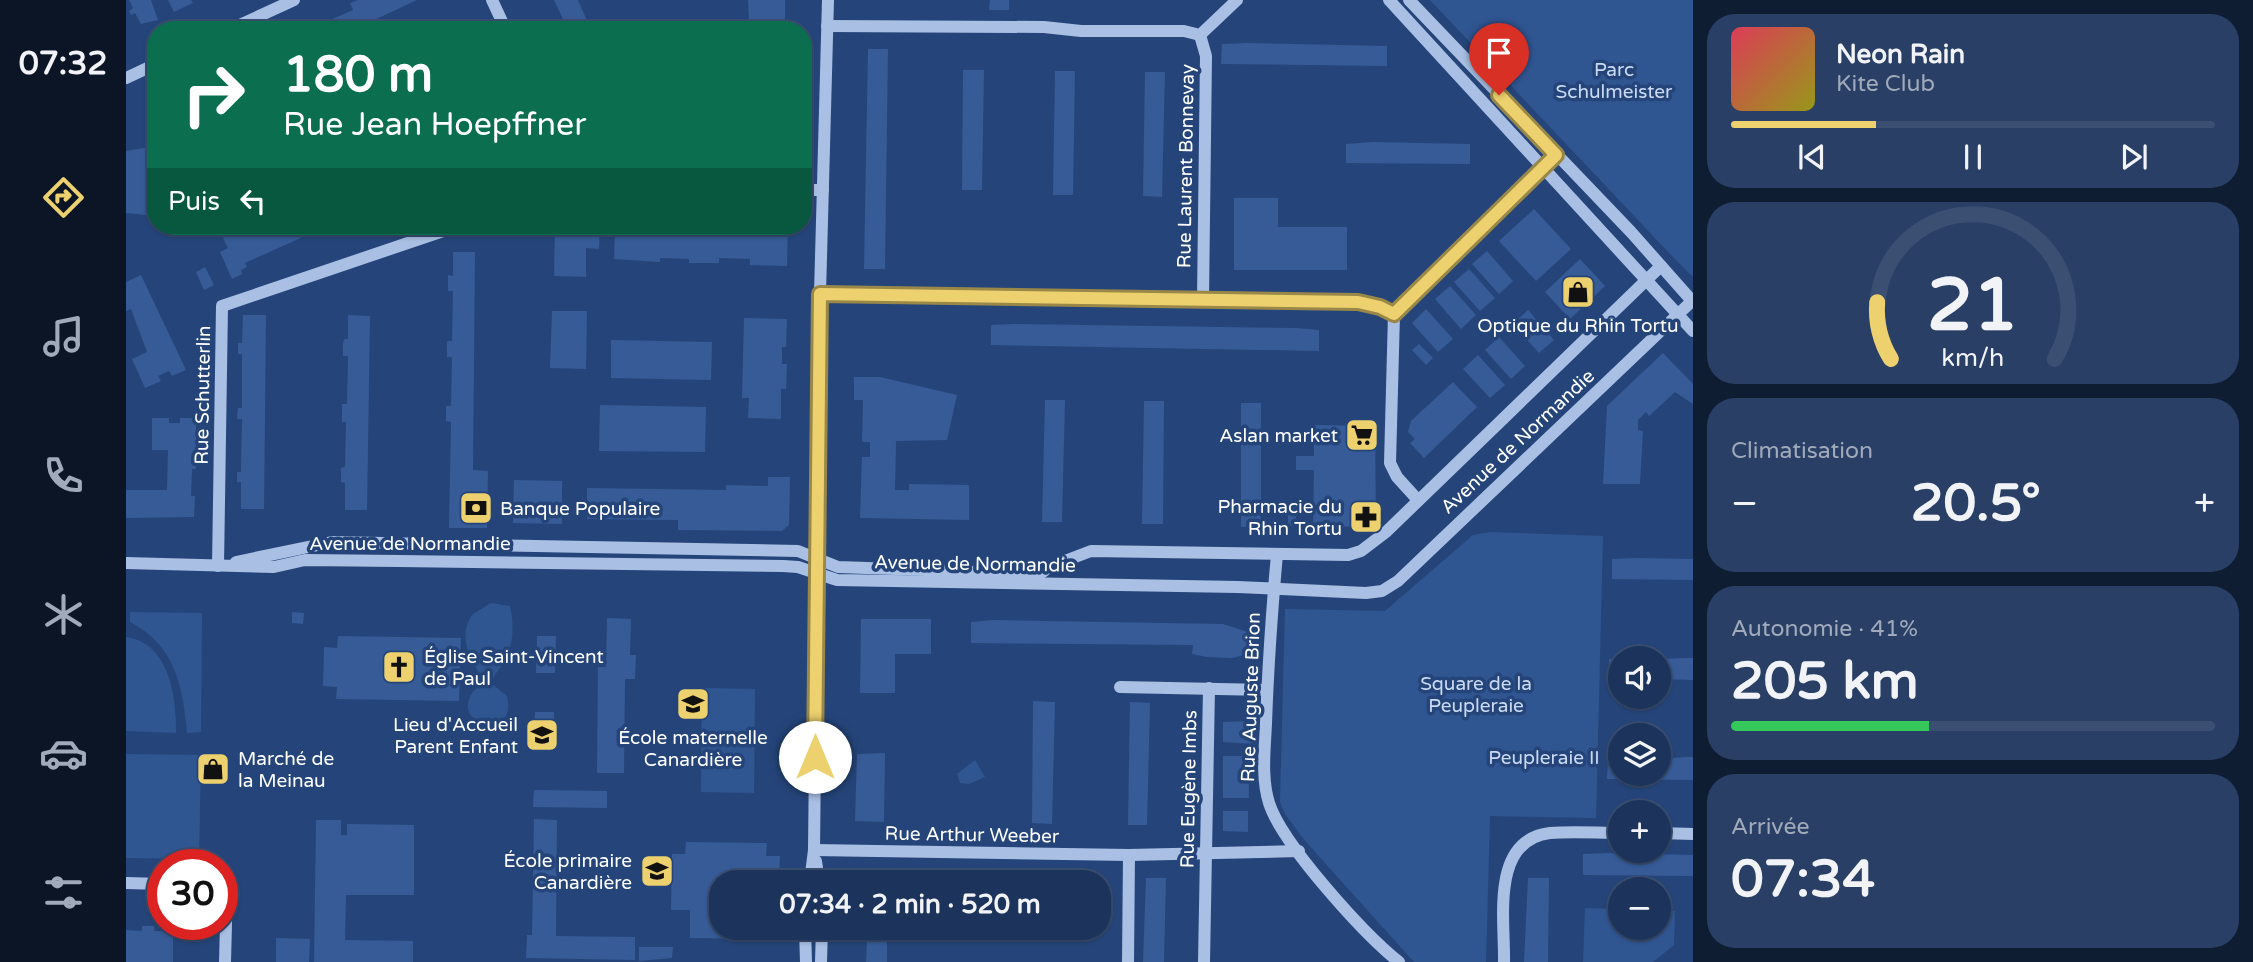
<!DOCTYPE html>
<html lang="fr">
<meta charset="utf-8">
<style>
body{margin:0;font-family:"Varela Round",sans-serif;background:#293f65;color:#f1f3f6;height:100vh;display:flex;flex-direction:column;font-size:26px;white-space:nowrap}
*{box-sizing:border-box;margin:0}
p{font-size:23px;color:#a0aabb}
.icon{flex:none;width:38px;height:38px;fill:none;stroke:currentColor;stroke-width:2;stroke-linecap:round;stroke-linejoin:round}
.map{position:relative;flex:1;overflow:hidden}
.panel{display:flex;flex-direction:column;gap:14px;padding:14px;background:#0f1d33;width:560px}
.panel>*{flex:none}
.hud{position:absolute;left:21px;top:21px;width:665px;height:214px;border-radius:28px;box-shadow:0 2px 5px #0004,0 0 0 2px #3a4f72;background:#0b6e4f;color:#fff;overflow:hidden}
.controls{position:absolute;left:1482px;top:646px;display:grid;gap:14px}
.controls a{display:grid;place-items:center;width:63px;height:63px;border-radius:50%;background:#1c345c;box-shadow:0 2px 5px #0004,0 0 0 2px #3a4f72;font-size:35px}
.speed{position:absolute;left:21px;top:849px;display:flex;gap:14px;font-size:35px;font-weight:700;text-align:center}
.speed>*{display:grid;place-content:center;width:91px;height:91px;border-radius:50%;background:#1c345c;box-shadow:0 2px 5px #0004,0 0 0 2px #3a4f72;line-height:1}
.speed .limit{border:10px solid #d22;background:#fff;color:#111}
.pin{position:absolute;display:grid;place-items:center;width:60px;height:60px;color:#fff;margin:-72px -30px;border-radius:50% 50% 50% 0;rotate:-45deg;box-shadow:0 0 7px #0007}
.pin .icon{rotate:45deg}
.me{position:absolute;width:77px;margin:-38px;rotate:0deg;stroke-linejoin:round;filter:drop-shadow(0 0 5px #0008)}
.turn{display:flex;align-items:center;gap:24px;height:147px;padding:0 21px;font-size:32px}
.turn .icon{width:91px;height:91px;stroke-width:2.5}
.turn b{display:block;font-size:49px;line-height:60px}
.then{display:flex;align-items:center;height:66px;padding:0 21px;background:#0003;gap:14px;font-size:26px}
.big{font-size:52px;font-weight:700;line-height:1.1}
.panel .card{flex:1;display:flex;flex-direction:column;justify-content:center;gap:10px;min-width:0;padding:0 24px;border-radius:28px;background:#293f65}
.panel .dial{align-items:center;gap:0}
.dial svg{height:182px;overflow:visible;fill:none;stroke:#3a4f72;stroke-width:7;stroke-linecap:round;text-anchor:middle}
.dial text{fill:#f1f3f6;stroke:none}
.song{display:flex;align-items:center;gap:21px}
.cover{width:84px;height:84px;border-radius:10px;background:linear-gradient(135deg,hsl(350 70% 55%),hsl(60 70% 35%))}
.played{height:7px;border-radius:4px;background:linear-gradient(90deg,#edd16e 30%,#3a4f72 30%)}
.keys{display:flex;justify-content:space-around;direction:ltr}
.heat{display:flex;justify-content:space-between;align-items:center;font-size:38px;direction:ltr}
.charge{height:10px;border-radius:5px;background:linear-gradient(90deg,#34c759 41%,#3a4f72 0)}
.trip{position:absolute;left:583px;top:870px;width:402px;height:70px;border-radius:28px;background:#1c345c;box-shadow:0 2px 5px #0004,0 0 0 2px #3a4f72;font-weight:700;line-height:70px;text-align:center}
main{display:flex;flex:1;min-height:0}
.tabs{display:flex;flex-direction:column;width:126px;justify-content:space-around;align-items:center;background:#0b1525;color:#a0aabb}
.tabs .icon{width:49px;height:49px}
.tabs .current{color:#edd16e}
.tabs b{font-size:32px;color:#f1f3f6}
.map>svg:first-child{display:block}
.green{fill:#305692}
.building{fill:#365b97}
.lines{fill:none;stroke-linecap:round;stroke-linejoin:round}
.minor{stroke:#a9c0e4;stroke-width:12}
.route-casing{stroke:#9a8848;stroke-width:18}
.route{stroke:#edd16e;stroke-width:12}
.labels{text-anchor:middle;stroke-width:7;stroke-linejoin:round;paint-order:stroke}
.park-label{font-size:19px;fill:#cbdbf3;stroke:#25457a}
.street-label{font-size:19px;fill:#fff;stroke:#25457a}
.poi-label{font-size:19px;fill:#fff;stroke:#25457a;text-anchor:end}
</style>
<main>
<nav class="tabs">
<b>07:32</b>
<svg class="icon current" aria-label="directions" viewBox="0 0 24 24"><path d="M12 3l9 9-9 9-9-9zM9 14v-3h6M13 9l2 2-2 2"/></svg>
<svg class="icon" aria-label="music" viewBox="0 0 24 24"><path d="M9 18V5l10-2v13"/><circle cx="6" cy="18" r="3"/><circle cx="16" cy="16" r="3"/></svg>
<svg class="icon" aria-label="phone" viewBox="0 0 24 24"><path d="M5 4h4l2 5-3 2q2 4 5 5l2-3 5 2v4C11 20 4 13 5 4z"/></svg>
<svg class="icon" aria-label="climate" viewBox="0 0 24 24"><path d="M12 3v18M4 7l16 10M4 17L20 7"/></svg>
<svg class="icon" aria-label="car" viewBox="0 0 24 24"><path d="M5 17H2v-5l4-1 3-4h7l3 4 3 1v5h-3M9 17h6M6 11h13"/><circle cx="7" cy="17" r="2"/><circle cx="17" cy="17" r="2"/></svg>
<svg class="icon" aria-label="filters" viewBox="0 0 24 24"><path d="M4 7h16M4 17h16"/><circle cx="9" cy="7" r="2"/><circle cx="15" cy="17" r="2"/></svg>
</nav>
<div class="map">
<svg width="1567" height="962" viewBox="0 0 1567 962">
<rect width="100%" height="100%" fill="#25457a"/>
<g class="green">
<path d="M1304,0H1567V277L1546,256Z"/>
<path d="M1365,532L1477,536L1470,818L1364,816L1360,962H1288L1180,842L1159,814L1154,802L1159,609L1259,611L1347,535Z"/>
<path d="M365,603L384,606C388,624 388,643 379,660C375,669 366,675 366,684L381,696C392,738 330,729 344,697C347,689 354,687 358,681C345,660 330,637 347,614Z"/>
<path d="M4,612L76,613L75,732L61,733C57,686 49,645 4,622Z"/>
<path d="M0,637C44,643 50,698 50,733L0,731Z"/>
<path d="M576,688L629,689L628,793L575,792Z"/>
<path d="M0,754L75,755L73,859L0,858Z"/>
<path d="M849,760L859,777L843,784L834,783L831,774Z"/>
<path d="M1459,908L1494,909V928H1533V910L1549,911L1548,945L1527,962H1457Z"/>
</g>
<g class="building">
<path d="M3,0H25L32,20L15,24L9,13L5,15L3,11L7,8Z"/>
<path d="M42,0H65L67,3L48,12Z"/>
<path d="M232,0H291L244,22L247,30H189L188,27L227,10L224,3Z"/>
<path d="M428,0H452L465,30H442Z"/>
<path d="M622,0H659V30H627L623,23Z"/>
<path d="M864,0H883V10H863Z"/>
<path d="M1120,43L1261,46V66L1095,64L1096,44Z"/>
<path d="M742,49H762L759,269H738Z"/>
<path d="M837,70H858L856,190H836Z"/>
<path d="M929,71H949L947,195H927Z"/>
<path d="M1019,72H1039L1036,197L1017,196Z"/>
<path d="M1247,142L1344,144V164L1220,163V144Z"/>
<path d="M30,146V216L0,213V151Z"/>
<path d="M1108,198H1152V227H1221V270H1108Z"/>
<path d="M1408,209L1445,249L1410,281L1373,241Z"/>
<path d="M120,226H185L188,232L119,263L121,267L115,270L116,274L106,279L94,252L102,248L97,238Z"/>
<path d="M429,226H474L473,249L460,248V277L428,276Z"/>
<path d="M489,226H662L661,266L624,265V259L593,258V263H563V259L534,258V262L488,259Z"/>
<path d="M1361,251L1387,281L1373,294L1346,264Z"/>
<path d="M327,252H349L347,470L362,471L361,528H323L325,422L320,421V406H325L326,357H321V341H326L327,291H322V275L327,276Z"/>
<path d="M1454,259L1479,286L1444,319L1419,292Z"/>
<path d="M79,267L88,285L78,290L70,272Z"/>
<path d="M1343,269L1369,298L1354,311L1328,282Z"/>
<path d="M15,275L60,370L46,376L43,371L32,376L35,381L19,388L6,359L21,352L5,309L0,311V282Z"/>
<path d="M1324,286L1350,315L1335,329L1309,299Z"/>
<path d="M1300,309L1327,339L1312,352L1286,323Z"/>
<path d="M1402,310L1428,340L1413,353L1387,324Z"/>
<path d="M426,311H461L460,369L424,368Z"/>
<path d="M117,315H140L138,509H115V482H111V472H115L116,419H111L112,408H116V354H112V343H116Z"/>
<path d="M222,315L244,316L241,510H219V483L215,482V468L219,467L220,422H216V404H221L222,356H217V344L218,339H222Z"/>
<path d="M618,318L661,319L660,347H656V364H661L660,389H655V419L622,418L623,398H616Z"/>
<path d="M888,324L1170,328L1193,330V351L865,345V325Z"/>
<path d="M1373,337L1399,366L1385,379L1359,350Z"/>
<path d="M485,340L586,342L585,380L485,378Z"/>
<path d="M1293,344L1307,358L1300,365L1286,350Z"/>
<path d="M1537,353L1567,384V404L1549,392L1523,416L1520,412L1512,420V430L1517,431L1514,484H1477L1481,406Z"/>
<path d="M1352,355L1379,385L1364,398L1337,369Z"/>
<path d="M728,377H754L831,395L821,440L770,441L769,490H783V484L843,485V520L734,518L736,457H744V442H736L737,400H728Z"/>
<path d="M1327,382L1351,407L1298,458L1284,443L1289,439L1282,432L1285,421Z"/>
<path d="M919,400H939L936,522H916Z"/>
<path d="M1018,401H1038L1037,524H1016Z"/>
<rect x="1115" y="403" width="20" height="124"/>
<path d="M474,405L580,407L579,452L473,451Z"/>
<path d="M26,418H43V423H54V418H70V469H66L65,496H69L68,517L0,518V490H41L42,450H26Z"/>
<path d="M1188,425L1249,426L1250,527L1187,526L1188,470H1170V456H1188Z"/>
<path d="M642,477H664L663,525L656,531L552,530V520L461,519V488L600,490V485L642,486Z"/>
<path d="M388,480L436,481V524L387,523Z"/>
<path d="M1162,514H1170V527L1162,526Z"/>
<path d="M1510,558L1567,559V580L1486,579V559Z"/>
<path d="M166,612L178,613L177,624L166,623Z"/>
<path d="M481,618L505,619L504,655H510L509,679H499L498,773H471L472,667H480Z"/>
<path d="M735,619H805V654H769V693H734Z"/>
<path d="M868,620L1097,624L1122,632L1121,654L1107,658L1081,657L1066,654L1067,645L845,643V622Z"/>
<path d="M212,636L335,638L333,701L210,699L211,687L197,686L198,647L211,648Z"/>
<path d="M411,636H430L429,673H410Z"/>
<path d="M1562,658H1567V680L1533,679V659Z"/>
<rect x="1483" y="659" width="11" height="20"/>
<path d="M907,701L929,702L926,824L906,823Z"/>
<path d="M1004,702L1024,703L1021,825H1002Z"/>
<path d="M409,712H428L427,751L408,750Z"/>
<path d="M1127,721L1126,744L1097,742V722Z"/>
<path d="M759,753L758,822L729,821L731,754Z"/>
<path d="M1097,756H1122L1123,798H1097Z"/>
<path d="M1560,757H1567V780L1481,779L1482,758L1494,759V774H1533V759Z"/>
<path d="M408,790L481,791V808L407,807Z"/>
<path d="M1097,811H1122V832L1097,831Z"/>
<path d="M408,819L431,820L430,936L509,937V960L400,958L401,935H406Z"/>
<path d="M190,820H215V835H221V824L288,825V895H220L219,940L287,941V962H188Z"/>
<path d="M560,842L641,843L640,856H654L653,882H595V928H633V939L564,938V910H545L546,854H559Z"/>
<path d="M1483,853L1567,855V876L1457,875V854Z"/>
<path d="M771,873L943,874L967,877V882H747V875Z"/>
<path d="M1020,878H1040L1038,962H1017Z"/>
<path d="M1402,878H1423L1422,962H1398Z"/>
<path d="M16,926H28V931H47V962H0V930L16,931Z"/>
<path d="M150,938L184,939L183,962H150Z"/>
<path d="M741,940H761V962H740Z"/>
<path d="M513,947H547L546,958L513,961Z"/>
</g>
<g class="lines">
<g class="minor">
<path d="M366,0L380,30"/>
<path d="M1263,0L1567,331"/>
<path d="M1283,0L1505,232L1567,302"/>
<path d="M701,26L918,27L955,31H1058L1074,35L1111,0"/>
<path d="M103,30L168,0"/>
<path d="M1074,35L1080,56L1077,299"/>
<path d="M0,78L30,64"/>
<path d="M677,190H697"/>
<path d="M694,294L1232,302L1254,307L1268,314"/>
<path d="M1291,499L1271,477L1264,463L1268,314L1430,155"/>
<path d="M1151,554C1146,610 1142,667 1140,723C1139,749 1135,777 1143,803C1156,844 1238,934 1273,962"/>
<path d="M110,562L206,542L672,551L712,567L914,574L923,567L965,551L1222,555L1235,551L1260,532L1535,266"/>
<path d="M0,563L148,567L179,560L273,561L657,566L672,567L711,580L1112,587L1240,593L1256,591L1272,581L1566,301"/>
<path d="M92,566L96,306L332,226"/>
<path d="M994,687L1141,690"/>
<path d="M1533,833L1567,834"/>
<path d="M688,850L1003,855L1173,851"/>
<path d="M690,861L693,882"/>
<path d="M684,882L688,850L694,294L702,0"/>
<path d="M0,883L37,884"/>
<path d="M96,885H101L99,962"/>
<path d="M679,928L680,962"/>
<path d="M695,962L696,928"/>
<path d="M1002,962L1003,855"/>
<path d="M1078,962L1083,688"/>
<path d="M1378,962C1379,920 1364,840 1424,833C1447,831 1471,833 1494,833"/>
</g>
</g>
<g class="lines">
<defs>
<path id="route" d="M689,757L694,294L1232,302L1254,307L1268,314L1430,155L1373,95"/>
</defs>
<use href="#route" class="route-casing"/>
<use href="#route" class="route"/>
</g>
<defs>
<symbol id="shop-square" viewBox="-11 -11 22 22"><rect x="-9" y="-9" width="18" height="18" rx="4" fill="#edd16e" stroke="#25457a"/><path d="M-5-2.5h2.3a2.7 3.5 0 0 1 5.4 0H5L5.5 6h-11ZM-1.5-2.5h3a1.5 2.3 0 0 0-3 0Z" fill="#111"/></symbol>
<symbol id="supermarket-square" viewBox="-11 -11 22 22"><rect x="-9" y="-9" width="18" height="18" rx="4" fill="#edd16e" stroke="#25457a"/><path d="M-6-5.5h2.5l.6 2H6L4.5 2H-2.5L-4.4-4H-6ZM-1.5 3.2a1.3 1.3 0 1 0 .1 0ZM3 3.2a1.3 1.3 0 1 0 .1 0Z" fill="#111"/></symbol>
<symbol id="bank-square" viewBox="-11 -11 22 22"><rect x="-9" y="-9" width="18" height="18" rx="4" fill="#edd16e" stroke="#25457a"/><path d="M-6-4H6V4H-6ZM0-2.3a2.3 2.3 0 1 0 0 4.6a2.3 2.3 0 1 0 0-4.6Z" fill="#111"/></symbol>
<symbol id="pharmacy-square" viewBox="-11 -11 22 22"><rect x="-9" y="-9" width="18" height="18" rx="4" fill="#edd16e" stroke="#25457a"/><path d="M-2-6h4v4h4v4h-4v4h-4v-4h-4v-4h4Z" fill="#111"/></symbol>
<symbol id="church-square" viewBox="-11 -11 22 22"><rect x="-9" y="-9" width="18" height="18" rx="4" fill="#edd16e" stroke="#25457a"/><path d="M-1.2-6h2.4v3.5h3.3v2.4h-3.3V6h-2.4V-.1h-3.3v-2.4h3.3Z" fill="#111"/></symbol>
<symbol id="school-square" viewBox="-11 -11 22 22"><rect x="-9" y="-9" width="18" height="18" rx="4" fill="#edd16e" stroke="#25457a"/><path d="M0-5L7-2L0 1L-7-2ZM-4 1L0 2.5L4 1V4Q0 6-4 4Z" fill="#111"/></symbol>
</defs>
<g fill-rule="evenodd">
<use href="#shop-square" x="1433" y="273" width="38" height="38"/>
<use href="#supermarket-square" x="1217" y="416" width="38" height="38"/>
<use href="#bank-square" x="331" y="489" width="38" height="38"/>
<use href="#pharmacy-square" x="1221" y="498" width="38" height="38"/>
<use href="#church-square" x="254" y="648" width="38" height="38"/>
<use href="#school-square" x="548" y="685" width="38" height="38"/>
<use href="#school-square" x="397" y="716" width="38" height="38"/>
<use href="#shop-square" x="68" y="750" width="38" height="38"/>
<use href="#school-square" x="512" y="852" width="38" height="38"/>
</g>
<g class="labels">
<g class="park-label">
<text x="1488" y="76">Parc<tspan x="1488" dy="22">Schulmeister</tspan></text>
<text x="1350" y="690">Square de la<tspan x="1350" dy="22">Peupleraie</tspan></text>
<text x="1418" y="764">Peupleraie II</text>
</g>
<g class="street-label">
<text transform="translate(1059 166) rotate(-89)" y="7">Rue Laurent Bonnevay</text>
<text transform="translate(76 395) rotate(-89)" y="7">Rue Schutterlin</text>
<text transform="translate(1391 441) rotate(-43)" y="7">Avenue de Normandie</text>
<text x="284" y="550">Avenue de Normandie</text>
<text transform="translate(849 563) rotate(1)" y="7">Avenue de Normandie</text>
<text transform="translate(1124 697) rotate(-88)" y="7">Rue Auguste Brion</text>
<text transform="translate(1062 789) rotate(-89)" y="7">Rue Eugène Imbs</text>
<text transform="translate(846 834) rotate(1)" y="7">Rue Arthur Weeber</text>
</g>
<g class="poi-label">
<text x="1452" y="332" text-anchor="middle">Optique du Rhin Tortu</text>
<text x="1212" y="442">Aslan market</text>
<text x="1216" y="513">Pharmacie du<tspan x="1216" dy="22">Rhin Tortu</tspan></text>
<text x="374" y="515" text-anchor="start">Banque Populaire</text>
<text x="298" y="663" text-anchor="start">Église Saint-Vincent<tspan x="298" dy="22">de Paul</tspan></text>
<text x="392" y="731">Lieu d'Accueil<tspan x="392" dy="22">Parent Enfant</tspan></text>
<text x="567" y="744" text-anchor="middle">École maternelle<tspan x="567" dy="22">Canardière</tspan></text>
<text x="112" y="765" text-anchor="start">Marché de<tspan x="112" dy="22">la Meinau</tspan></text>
<text x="506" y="867">École primaire<tspan x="506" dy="22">Canardière</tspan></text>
</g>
</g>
</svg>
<div class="controls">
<a><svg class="icon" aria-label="sound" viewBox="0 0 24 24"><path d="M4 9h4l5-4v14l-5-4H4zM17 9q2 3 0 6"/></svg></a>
<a><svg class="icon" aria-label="layers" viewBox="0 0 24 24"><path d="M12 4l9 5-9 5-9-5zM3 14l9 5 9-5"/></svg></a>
<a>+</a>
<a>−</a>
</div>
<div class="speed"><div class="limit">30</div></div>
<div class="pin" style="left:1373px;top:95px;background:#d93025"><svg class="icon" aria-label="arrive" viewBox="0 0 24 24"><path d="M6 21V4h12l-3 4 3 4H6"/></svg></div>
<svg class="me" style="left:689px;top:757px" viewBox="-20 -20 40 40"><circle r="19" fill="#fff"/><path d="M0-13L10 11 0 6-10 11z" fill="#edd16e"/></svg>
<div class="trip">07:34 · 2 min · 520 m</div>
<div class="hud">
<div class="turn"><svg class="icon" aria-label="right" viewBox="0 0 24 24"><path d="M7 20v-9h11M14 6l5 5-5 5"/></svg><div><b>180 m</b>Rue Jean Hoepffner</div></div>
<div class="then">Puis<svg class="icon" aria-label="left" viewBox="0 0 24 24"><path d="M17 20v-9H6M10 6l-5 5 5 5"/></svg></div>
</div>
</div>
<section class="panel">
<div class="card">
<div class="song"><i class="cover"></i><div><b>Neon Rain</b><p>Kite Club</p></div></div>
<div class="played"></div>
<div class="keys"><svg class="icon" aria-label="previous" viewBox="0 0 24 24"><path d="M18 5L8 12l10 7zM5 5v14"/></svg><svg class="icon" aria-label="pause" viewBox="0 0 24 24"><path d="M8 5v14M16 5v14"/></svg><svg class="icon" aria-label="next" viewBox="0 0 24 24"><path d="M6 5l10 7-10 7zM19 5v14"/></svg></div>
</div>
<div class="card dial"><svg viewBox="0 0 100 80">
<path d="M14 69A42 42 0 1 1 86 69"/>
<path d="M14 69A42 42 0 0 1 8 44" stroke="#edd16e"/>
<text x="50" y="56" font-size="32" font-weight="700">21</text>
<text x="50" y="72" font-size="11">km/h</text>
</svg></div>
<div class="card"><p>Climatisation</p>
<div class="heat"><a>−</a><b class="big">20.5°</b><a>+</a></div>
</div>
<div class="card"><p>Autonomie · 41%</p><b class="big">205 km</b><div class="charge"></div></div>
<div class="card"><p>Arrivée</p><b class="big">07:34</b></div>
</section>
</main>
